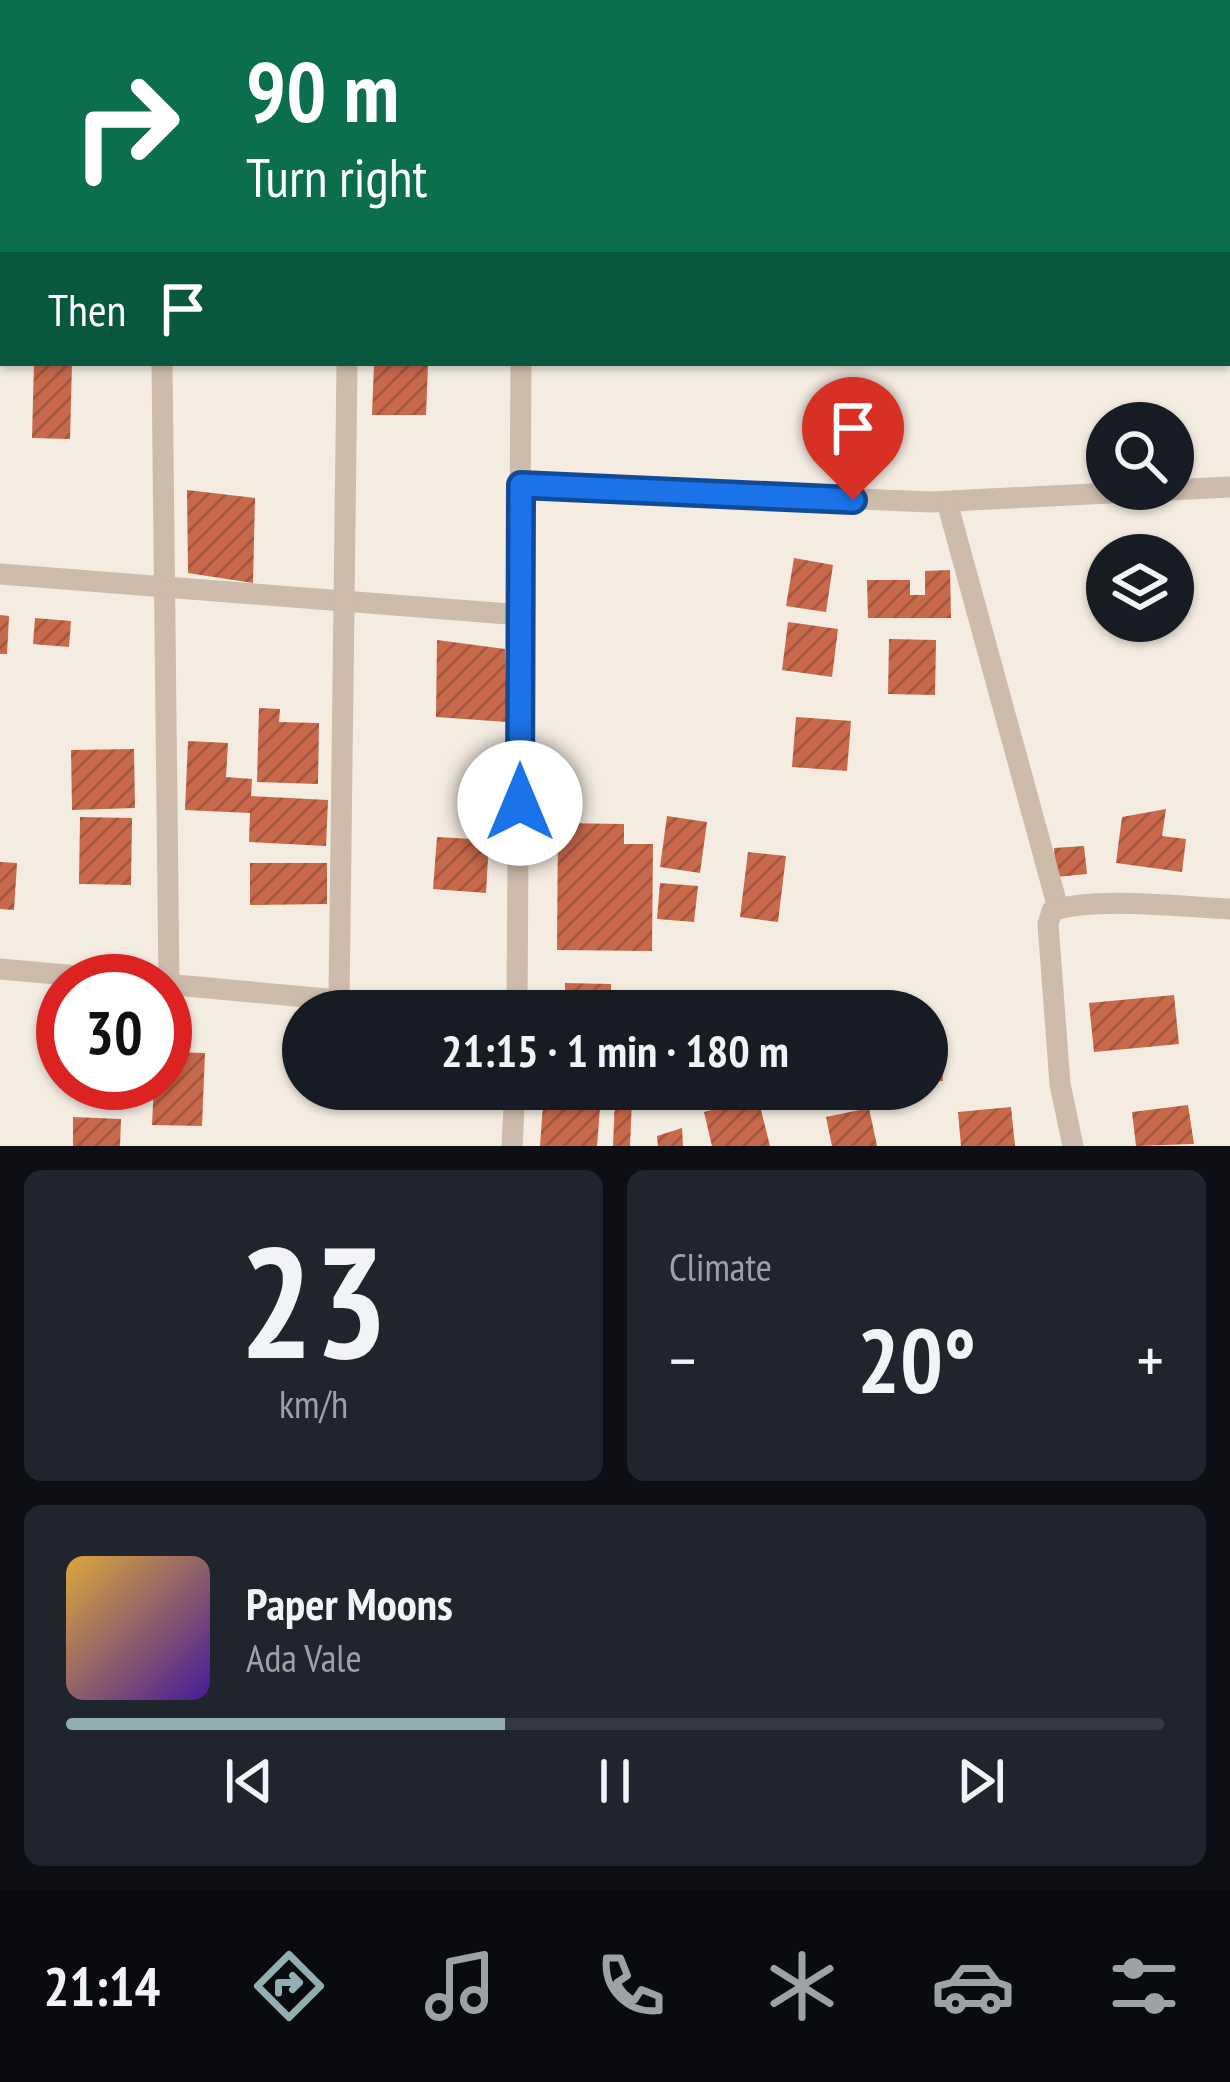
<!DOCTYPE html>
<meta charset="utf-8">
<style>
body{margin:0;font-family:"PT Sans Narrow",sans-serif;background:#20242c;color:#f1f3f6;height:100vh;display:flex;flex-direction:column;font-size:45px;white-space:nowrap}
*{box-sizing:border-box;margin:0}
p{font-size:39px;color:#9ea1a6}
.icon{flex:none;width:66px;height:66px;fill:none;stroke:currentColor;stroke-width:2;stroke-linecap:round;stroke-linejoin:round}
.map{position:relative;height:1146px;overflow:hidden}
.sheet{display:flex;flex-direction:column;gap:24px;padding:24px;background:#0d0f14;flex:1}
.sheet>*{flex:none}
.top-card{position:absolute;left:0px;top:0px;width:1230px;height:366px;box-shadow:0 3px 9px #0004;background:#0b6e4f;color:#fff;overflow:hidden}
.tools{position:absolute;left:1086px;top:402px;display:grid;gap:24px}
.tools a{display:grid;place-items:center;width:108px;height:108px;border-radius:50%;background:#171b24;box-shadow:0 3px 9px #0004;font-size:60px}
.speed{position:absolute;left:36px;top:954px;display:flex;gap:24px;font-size:60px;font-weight:700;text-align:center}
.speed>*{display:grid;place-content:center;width:156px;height:156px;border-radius:50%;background:#171b24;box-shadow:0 3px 9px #0004;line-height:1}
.speed .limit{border:18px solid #d22;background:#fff;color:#111}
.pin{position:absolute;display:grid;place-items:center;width:102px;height:102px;color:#fff;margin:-123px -51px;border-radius:50% 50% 50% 0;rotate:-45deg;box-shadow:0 0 12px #0007}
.pin .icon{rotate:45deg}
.me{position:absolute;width:132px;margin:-66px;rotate:0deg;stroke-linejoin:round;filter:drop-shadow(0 0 9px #0008)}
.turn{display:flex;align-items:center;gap:42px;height:252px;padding:0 48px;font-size:54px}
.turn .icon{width:156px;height:156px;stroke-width:2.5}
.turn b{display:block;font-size:84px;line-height:102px}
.then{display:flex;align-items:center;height:114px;padding:0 48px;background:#0003;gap:24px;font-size:45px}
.big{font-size:90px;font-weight:700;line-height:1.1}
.sheet .tile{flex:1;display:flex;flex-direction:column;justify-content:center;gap:18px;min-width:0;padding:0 42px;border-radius:18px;background:#20242c}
.sheet .dial{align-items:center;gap:0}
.dial b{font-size:156px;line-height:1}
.song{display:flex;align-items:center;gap:36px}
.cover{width:144px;height:144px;border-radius:18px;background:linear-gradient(135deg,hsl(40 70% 55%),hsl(260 70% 35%))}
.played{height:12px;border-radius:6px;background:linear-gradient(90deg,#92aeb2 40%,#363941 40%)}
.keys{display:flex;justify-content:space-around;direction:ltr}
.heat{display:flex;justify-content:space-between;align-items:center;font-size:66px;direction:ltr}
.sheet .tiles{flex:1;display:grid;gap:24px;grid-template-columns:1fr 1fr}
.tile:last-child{grid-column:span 2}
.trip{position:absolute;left:282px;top:990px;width:666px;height:120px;border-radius:60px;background:#171b24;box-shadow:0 3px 9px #0004;font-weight:700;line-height:120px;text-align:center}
.menu{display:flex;height:192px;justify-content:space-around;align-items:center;background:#090b0e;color:#9ea1a6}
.menu .icon{width:84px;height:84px}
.menu .active{color:#92aeb2}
.menu b{font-size:54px;color:#f1f3f6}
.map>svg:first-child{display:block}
.building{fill:url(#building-hatch)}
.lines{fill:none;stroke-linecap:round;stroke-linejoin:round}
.street{stroke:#cdbbac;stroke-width:21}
.route-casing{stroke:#114b97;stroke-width:30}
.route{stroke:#1a73e8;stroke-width:21}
</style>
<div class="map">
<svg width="1230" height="1146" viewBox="0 0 1230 1146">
<defs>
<pattern id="building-hatch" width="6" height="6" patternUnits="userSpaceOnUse" patternTransform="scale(3)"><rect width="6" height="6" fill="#c8694b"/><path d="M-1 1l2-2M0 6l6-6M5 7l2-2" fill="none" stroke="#a4573f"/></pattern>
</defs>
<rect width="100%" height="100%" fill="#f4ebe1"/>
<g class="building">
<path d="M34,363H72L70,439L32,438Z"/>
<path d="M374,363L428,365L426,415H372Z"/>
<path d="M187,490L255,498L253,583L188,573Z"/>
<path d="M794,558L833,565L826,612L786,606Z"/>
<path d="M950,570L951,618H868L867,580H910V595H925V571Z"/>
<path d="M0,615L9,616L7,654H0Z"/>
<path d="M35,618L71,621L69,647L33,644Z"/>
<path d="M788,622L838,629L832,677L782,670Z"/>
<path d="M889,639L936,640L935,695L888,694Z"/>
<path d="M437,640L505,649L507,722L436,717Z"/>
<path d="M259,708L280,709L279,722L319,723L318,784L257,782Z"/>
<path d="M796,717L851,721L847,771L792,767Z"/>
<path d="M188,741L228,743L226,777L252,779L251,796L328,800L326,846L249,842L250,813L185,810Z"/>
<path d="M134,749L135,808L72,810L71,750Z"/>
<path d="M1166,809L1162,836L1186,839L1182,872L1116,863L1122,817Z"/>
<path d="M667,816L707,822L700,873L660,867Z"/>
<path d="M80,817L132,818L131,885L79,884Z"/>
<path d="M558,823L624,824V844H653L652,951L557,950Z"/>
<path d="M437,837L489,840L486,893L433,889Z"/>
<path d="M1084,846L1087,874L1056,877L1054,848Z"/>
<path d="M748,852L786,856L778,922L740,917Z"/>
<path d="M0,862L17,863L14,910L0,909Z"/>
<path d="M250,863H327V904L250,905Z"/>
<path d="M660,883L698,886L694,922L657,919Z"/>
<path d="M565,983L611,984V1011H565Z"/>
<path d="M1174,995L1179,1044L1094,1052L1089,1003Z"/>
<path d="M674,1000L675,1011H652L651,1002Z"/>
<path d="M927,1043H941L943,1081H927Z"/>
<path d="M165,1052L205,1053L202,1126L152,1125L154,1083H165Z"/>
<path d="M544,1090L601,1095L597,1146H540Z"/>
<path d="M758,1098L770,1146H712L704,1112Z"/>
<path d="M615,1099H632L630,1146H613Z"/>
<path d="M1188,1105L1194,1144L1136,1146L1132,1112Z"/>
<path d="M1011,1107L1015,1146H961L958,1112Z"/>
<path d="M869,1108L877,1146H832L826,1117Z"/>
<path d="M73,1117L121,1119L120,1146H73Z"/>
<path d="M682,1128L683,1146H658L657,1136Z"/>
</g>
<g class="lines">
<g class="street">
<path d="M524,3V0"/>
<path d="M162,363L169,984"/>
<path d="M521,485L931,502L1230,487"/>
<path d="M947,502L1058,908"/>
<path d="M0,574L521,615"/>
<path d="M0,969L134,981"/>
<path d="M165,984L459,1011"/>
<path d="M339,1000L347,363"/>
<path d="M517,1011L521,363"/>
<path d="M512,1146L515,1089"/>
<path d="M1073,1146L1060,1084L1048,924L1052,911C1094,896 1183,907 1230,909"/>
</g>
</g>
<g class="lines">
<defs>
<path id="route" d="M520,803L521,485L853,500"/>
</defs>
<use href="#route" class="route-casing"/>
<use href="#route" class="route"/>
</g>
</svg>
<div class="tools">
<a><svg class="icon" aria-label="search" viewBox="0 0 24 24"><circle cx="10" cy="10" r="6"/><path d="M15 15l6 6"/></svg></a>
<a><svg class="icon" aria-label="layers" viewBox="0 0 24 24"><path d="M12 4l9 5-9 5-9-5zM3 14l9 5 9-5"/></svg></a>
</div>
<div class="speed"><div class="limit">30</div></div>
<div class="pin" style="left:853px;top:500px;background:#d93025"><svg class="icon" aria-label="arrive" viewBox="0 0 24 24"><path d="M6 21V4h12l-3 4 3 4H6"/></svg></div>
<svg class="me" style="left:520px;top:803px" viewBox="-20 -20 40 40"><circle r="19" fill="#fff"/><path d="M0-13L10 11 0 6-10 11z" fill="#1a73e8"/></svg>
<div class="trip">21:15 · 1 min · 180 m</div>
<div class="top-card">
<div class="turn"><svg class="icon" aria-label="right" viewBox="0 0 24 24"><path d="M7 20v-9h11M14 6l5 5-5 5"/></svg><div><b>90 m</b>Turn right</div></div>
<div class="then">Then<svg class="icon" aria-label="arrive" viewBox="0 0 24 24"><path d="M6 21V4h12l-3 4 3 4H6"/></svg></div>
</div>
</div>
<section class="sheet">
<div class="tiles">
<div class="tile dial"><b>23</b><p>km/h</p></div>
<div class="tile"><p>Climate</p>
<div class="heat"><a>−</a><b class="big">20°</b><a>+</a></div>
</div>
<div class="tile">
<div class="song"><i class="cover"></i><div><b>Paper Moons</b><p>Ada Vale</p></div></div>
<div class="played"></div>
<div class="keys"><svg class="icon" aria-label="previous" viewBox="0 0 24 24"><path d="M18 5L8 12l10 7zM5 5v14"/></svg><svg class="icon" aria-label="pause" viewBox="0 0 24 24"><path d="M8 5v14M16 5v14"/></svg><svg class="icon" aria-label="next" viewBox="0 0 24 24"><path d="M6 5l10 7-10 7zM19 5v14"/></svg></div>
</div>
</div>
</section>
<nav class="menu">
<b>21:14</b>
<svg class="icon active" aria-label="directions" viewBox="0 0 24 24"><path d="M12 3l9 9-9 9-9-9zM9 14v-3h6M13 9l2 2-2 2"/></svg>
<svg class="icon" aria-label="music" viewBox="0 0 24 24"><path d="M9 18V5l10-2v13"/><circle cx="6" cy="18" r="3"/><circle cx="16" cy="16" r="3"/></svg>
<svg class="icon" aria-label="phone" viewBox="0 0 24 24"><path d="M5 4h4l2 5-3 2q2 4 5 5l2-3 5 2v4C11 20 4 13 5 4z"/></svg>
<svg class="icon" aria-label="climate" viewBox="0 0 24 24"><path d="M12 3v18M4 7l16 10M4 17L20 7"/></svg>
<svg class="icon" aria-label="car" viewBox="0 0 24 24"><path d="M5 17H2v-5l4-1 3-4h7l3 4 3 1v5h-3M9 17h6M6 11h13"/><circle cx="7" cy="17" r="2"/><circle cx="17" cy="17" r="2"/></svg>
<svg class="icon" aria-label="filters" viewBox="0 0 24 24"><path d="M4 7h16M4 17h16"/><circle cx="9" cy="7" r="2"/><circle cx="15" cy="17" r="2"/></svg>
</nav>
